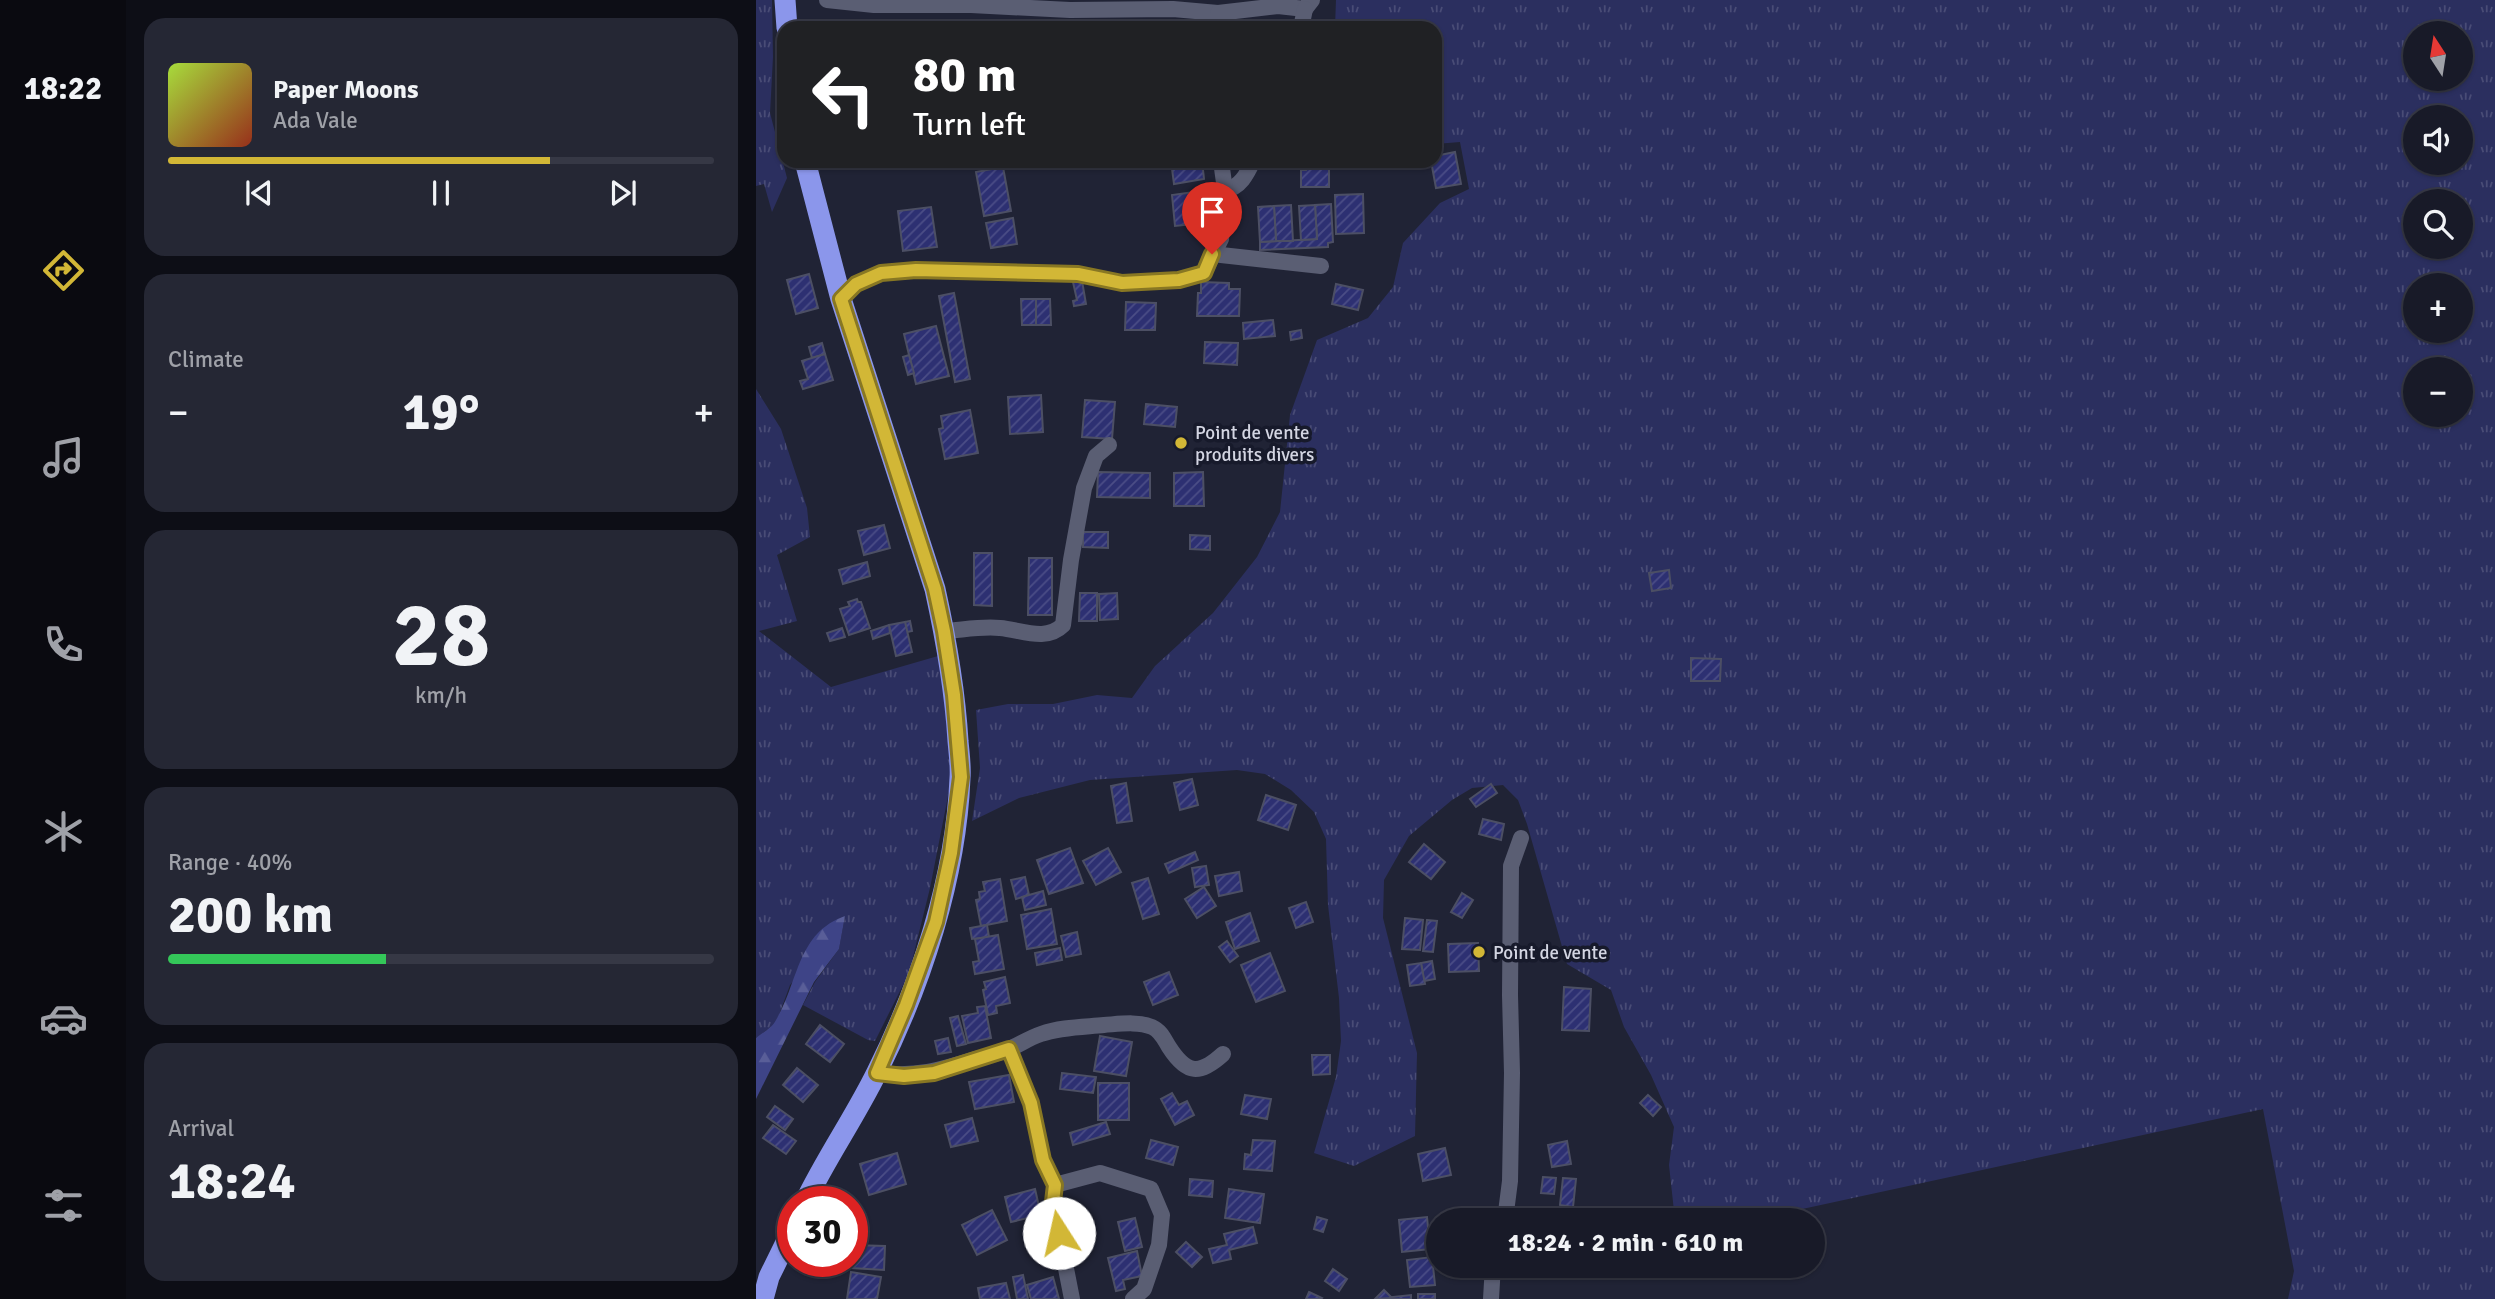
<!DOCTYPE html>
<meta charset="utf-8">
<style>
body{margin:0;font-family:Signika,sans-serif;background:#252734;color:#f1f3f6;height:100vh;display:flex;flex-direction:column;font-size:26px;white-space:nowrap}
*{box-sizing:border-box;margin:0}
p{font-size:23px;color:#9fa1a8}
.icon{flex:none;width:38px;height:38px;fill:none;stroke:currentColor;stroke-width:2;stroke-linecap:round;stroke-linejoin:round}
.map{position:relative;flex:1;overflow:hidden}
.drawer{display:flex;flex-direction:column;gap:18px;padding:18px;background:#0d0e16;width:630px}
.drawer>*{flex:none}
.guide{position:absolute;left:21px;top:21px;width:665px;height:147px;border-radius:21px;box-shadow:0 2px 5px #0004,0 0 0 2px #363845;background:#202124;color:#fff;overflow:hidden}
.needle{width:46px;rotate:348deg}
.tools{position:absolute;left:1647px;top:21px;display:grid;gap:14px}
.tools a{display:grid;place-items:center;width:70px;height:70px;border-radius:50%;background:#181a28;box-shadow:0 2px 5px #0004,0 0 0 2px #363845;font-size:35px}
.speed{position:absolute;left:21px;top:1186px;display:flex;gap:14px;font-size:35px;font-weight:700;text-align:center}
.speed>*{display:grid;place-content:center;width:91px;height:91px;border-radius:50%;background:#181a28;box-shadow:0 2px 5px #0004,0 0 0 2px #363845;line-height:1}
.speed .limit{border:10px solid #d22;background:#fff;color:#111}
.pin{position:absolute;display:grid;place-items:center;width:60px;height:60px;color:#fff;margin:-72px -30px;border-radius:50% 50% 50% 0;rotate:-45deg;box-shadow:0 0 7px #0007}
.pin .icon{rotate:45deg}
.me{position:absolute;width:77px;margin:-38px;rotate:350deg;stroke-linejoin:round;filter:drop-shadow(0 0 5px #0008)}
.turn{display:flex;align-items:center;gap:24px;height:147px;padding:0 21px;font-size:32px}
.turn .icon{width:91px;height:91px;stroke-width:2.5}
.turn b{display:block;font-size:49px;line-height:60px}
.big{font-size:52px;font-weight:700;line-height:1.1}
.drawer .card{flex:1;display:flex;flex-direction:column;justify-content:center;gap:10px;min-width:0;padding:0 24px;border-radius:21px;background:#252734}
.drawer .dial{align-items:center;gap:0}
.dial b{font-size:91px;line-height:1}
.song{display:flex;align-items:center;gap:21px}
.cover{width:84px;height:84px;border-radius:10px;background:linear-gradient(135deg,hsl(80 70% 55%),hsl(10 70% 35%))}
.played{height:7px;border-radius:4px;background:linear-gradient(90deg,#d2b736 70%,#363845 70%)}
.keys{display:flex;justify-content:space-around;direction:ltr}
.heat{display:flex;justify-content:space-between;align-items:center;font-size:38px;direction:ltr}
.charge{height:10px;border-radius:5px;background:linear-gradient(90deg,#34c759 40%,#363845 0)}
.trip{position:absolute;left:670px;top:1208px;width:399px;height:70px;border-radius:35px;background:#181a28;box-shadow:0 2px 5px #0004,0 0 0 2px #363845;font-weight:700;line-height:70px;text-align:center}
main{display:flex;flex:1;min-height:0}
.menu{display:flex;flex-direction:column;width:126px;justify-content:space-around;align-items:center;background:#0a0a10;color:#9fa1a8}
.menu .icon{width:49px;height:49px}
.menu .current{color:#d2b736}
.menu b{font-size:32px;color:#f1f3f6}
.map>svg:first-child{display:block}
.grass{fill:url(#grass-tufts);fill-rule:evenodd}
.forest{fill:url(#forest-firs)}
.building{fill:url(#building-hatch);stroke:#4c4f64;stroke-width:2}
.lines{fill:none;stroke-linecap:round;stroke-linejoin:round}
.street{stroke:#5a5e73;stroke-width:16}
.highway{stroke:#8b96eb;stroke-width:21}
.route-casing{stroke:#887723;stroke-width:18}
.route{stroke:#d2b736;stroke-width:12}
.poi-dot{fill:#d2b736;stroke:#171a2b;stroke-width:2.5}
.labels{text-anchor:middle;stroke-width:7;stroke-linejoin:round;paint-order:stroke}
.poi-label{font-size:19px;fill:#d3d5e2;stroke:#171a2b;text-anchor:start}
</style>
<main>
<nav class="menu">
<b>18:22</b>
<svg class="icon current" aria-label="directions" viewBox="0 0 24 24"><path d="M12 3l9 9-9 9-9-9zM9 14v-3h6M13 9l2 2-2 2"/></svg>
<svg class="icon" aria-label="music" viewBox="0 0 24 24"><path d="M9 18V5l10-2v13"/><circle cx="6" cy="18" r="3"/><circle cx="16" cy="16" r="3"/></svg>
<svg class="icon" aria-label="phone" viewBox="0 0 24 24"><path d="M5 4h4l2 5-3 2q2 4 5 5l2-3 5 2v4C11 20 4 13 5 4z"/></svg>
<svg class="icon" aria-label="climate" viewBox="0 0 24 24"><path d="M12 3v18M4 7l16 10M4 17L20 7"/></svg>
<svg class="icon" aria-label="car" viewBox="0 0 24 24"><path d="M5 17H2v-5l4-1 3-4h7l3 4 3 1v5h-3M9 17h6M6 11h13"/><circle cx="7" cy="17" r="2"/><circle cx="17" cy="17" r="2"/></svg>
<svg class="icon" aria-label="filters" viewBox="0 0 24 24"><path d="M4 7h16M4 17h16"/><circle cx="9" cy="7" r="2"/><circle cx="15" cy="17" r="2"/></svg>
</nav>
<section class="drawer">
<div class="card">
<div class="song"><i class="cover"></i><div><b>Paper Moons</b><p>Ada Vale</p></div></div>
<div class="played"></div>
<div class="keys"><svg class="icon" aria-label="previous" viewBox="0 0 24 24"><path d="M18 5L8 12l10 7zM5 5v14"/></svg><svg class="icon" aria-label="pause" viewBox="0 0 24 24"><path d="M8 5v14M16 5v14"/></svg><svg class="icon" aria-label="next" viewBox="0 0 24 24"><path d="M6 5l10 7-10 7zM19 5v14"/></svg></div>
</div>
<div class="card"><p>Climate</p>
<div class="heat"><a>−</a><b class="big">19°</b><a>+</a></div>
</div>
<div class="card dial"><b>28</b><p>km/h</p></div>
<div class="card"><p>Range · 40%</p><b class="big">200 km</b><div class="charge"></div></div>
<div class="card"><p>Arrival</p><b class="big">18:24</b></div>
</section>
<div class="map">
<svg width="1739" height="1299" viewBox="0 0 1739 1299">
<defs>
<pattern id="grass-tufts" width="24" height="20" patternUnits="userSpaceOnUse" patternTransform="scale(1.75)"><rect width="24" height="20" fill="#2b2f5f"/><path d="M3 7l-1-3M5 7V3M7 7l1-3M15 17l-1-3M17 17v-4M19 17l1-3" fill="none" stroke="#494c76"/></pattern>
<pattern id="forest-firs" width="22" height="20" patternUnits="userSpaceOnUse" patternTransform="scale(1.75)"><rect width="22" height="20" fill="#3e4487"/><path d="M5 1l3.5 6h-7zM16 11l3.5 6h-7z" fill="#595e98"/></pattern>
<pattern id="building-hatch" width="6" height="6" patternUnits="userSpaceOnUse" patternTransform="scale(1.75)"><rect width="6" height="6" fill="#2d3072"/><path d="M-1 1l2-2M0 6l6-6M5 7l2-2" fill="none" stroke="#4b4d86"/></pattern>
</defs>
<rect width="100%" height="100%" fill="#202335"/>
<g class="grass">
<path d="M0,0H16L17,57L14,113L31,178L16,212L8,184L0,186Z"/>
<path d="M580,0H1739V1299H1532L1538,1271L1507,1109L995,1220H919L913,1165L918,1127L895,1075L868,1027L855,990L811,964L771,824L762,800L747,785L716,788L696,800L653,836L628,880L627,918L661,1053L659,1136L598,1166L558,1153L580,1077L585,1041L583,998L572,905L570,839L558,812L535,790L509,774L481,770L334,780L263,798L216,821L224,768L220,710L252,704H297L341,695L376,698L399,666L457,613L501,557L524,512L534,415L561,340L612,318L637,287L647,243L684,203L713,189L704,142L679,144V28H579ZM1659,33H1704V79H1659ZM1659,117H1704V163H1659ZM1659,201H1704V247H1659ZM1659,285H1704V331H1659ZM1659,369H1704V415H1659Z"/>
<path d="M0,389L25,429L51,508L54,537L21,555L41,621L3,631L75,687L189,654L197,723L194,786L174,888L153,973L119,1041L112,1040L47,1005L59,982L83,949L89,916L34,985L20,1023L0,1038Z"/>
</g>
<path class="forest" d="M89,916L83,949L58,982L0,1099V1038C6,1033 17,1027 20,1020C43,981 41,933 89,916Z"/>
<g class="building">
<path d="M377,25V28H354V26Z"/>
<path d="M257,26L294,27V28H257Z"/>
<path d="M699,152L705,184L680,188L675,161H679V156Z"/>
<path d="M415,161H446L448,179L418,184Z"/>
<path d="M551,162H565V169H573V187H545V170H550Z"/>
<path d="M247,167L255,211L228,216L220,172Z"/>
<path d="M453,190L457,222L419,226L416,195Z"/>
<path d="M607,194L608,233L580,234L579,195Z"/>
<path d="M575,204L577,242L572,243V247L504,250V242L561,239L559,205Z"/>
<path d="M535,205L537,241H520L518,206Z"/>
<path d="M559,205L561,239L545,240L543,206Z"/>
<path d="M518,206L520,241L504,242L502,207Z"/>
<path d="M175,207L181,247L147,251L142,211Z"/>
<path d="M257,218L261,244L235,248L230,223Z"/>
<path d="M53,274L62,308L40,314L31,280Z"/>
<path d="M326,281L330,304L318,306L317,301L321,300L317,282Z"/>
<path d="M445,282L473,283V289H484L483,316H441L442,293H445Z"/>
<path d="M580,284L607,290L602,310L576,304Z"/>
<path d="M198,293L214,379L199,382L183,296Z"/>
<path d="M265,299H280V325H266Z"/>
<path d="M280,299H294L295,325H280Z"/>
<path d="M370,302L400,303L399,330H369Z"/>
<path d="M517,320L519,336L488,339L487,323Z"/>
<path d="M180,326L193,376L160,384L148,334Z"/>
<path d="M545,330L546,338L535,340L534,332Z"/>
<path d="M449,342L482,343L481,365L448,363Z"/>
<path d="M66,343L69,354L56,358L53,347Z"/>
<path d="M69,354L77,380L47,389L44,381L52,379L46,361Z"/>
<path d="M153,355L158,373L152,375L147,357Z"/>
<path d="M285,395L287,432L254,434L252,397Z"/>
<path d="M329,400L359,402L356,439L326,437Z"/>
<path d="M390,404L421,407L419,427L388,424Z"/>
<path d="M214,410L222,453L189,459L183,429L187,428L185,416Z"/>
<path d="M342,472L394,473V498L341,497Z"/>
<path d="M447,472L448,506H418V473Z"/>
<path d="M128,525L134,548L108,555L102,531Z"/>
<path d="M327,532H352V548L327,547Z"/>
<path d="M434,535L454,536V550L434,549Z"/>
<path d="M218,553H236V606L218,605Z"/>
<path d="M273,558H296V615H272Z"/>
<path d="M111,562L114,576L87,584L83,570Z"/>
<path d="M913,570L915,588L896,591L893,573Z"/>
<path d="M324,593H341V621H323Z"/>
<path d="M361,593L362,619L344,620L343,594Z"/>
<path d="M101,599L102,602H105L114,628L93,635L84,609L94,606L92,602Z"/>
<path d="M154,621L156,631L151,632L149,622Z"/>
<path d="M149,622L156,652L140,656L133,625Z"/>
<path d="M133,625L134,633L117,639L115,631Z"/>
<path d="M86,628L89,637L74,641L71,633Z"/>
<path d="M935,658L965,659L964,681H935Z"/>
<path d="M436,779L442,805L424,810L418,783Z"/>
<path d="M370,783L376,821L361,823L355,786Z"/>
<path d="M735,784L741,793L720,807L714,799Z"/>
<path d="M510,795L540,805L532,830L502,820Z"/>
<path d="M727,819L748,824L745,840L723,834Z"/>
<path d="M668,844L689,862L675,879L653,862Z"/>
<path d="M314,848L327,883L293,894L281,860Z"/>
<path d="M352,848L365,872L340,885L327,861Z"/>
<path d="M439,852L442,860L413,873L409,864Z"/>
<path d="M450,866L453,885L439,887L436,868Z"/>
<path d="M483,872L486,891L463,896L459,876Z"/>
<path d="M269,877L273,895L260,899L255,880Z"/>
<path d="M392,878L403,914L387,919L376,883Z"/>
<path d="M244,879L251,921L225,926L220,900L224,899L223,892L229,891L227,882Z"/>
<path d="M448,887L460,906L441,918L429,899Z"/>
<path d="M287,891L290,905L269,910L266,897Z"/>
<path d="M706,893L717,900L706,918L695,912Z"/>
<path d="M550,902L557,922L540,928L533,908Z"/>
<path d="M295,909L301,944L271,949L265,915Z"/>
<path d="M494,913L503,941L479,949L470,922Z"/>
<path d="M649,918L667,920L664,950L646,949Z"/>
<path d="M671,920L681,921L677,952L667,951Z"/>
<path d="M231,925L233,937L216,939L214,928Z"/>
<path d="M321,932L325,954L310,957L305,936Z"/>
<path d="M242,935L248,969L219,974L217,962L223,961L219,939Z"/>
<path d="M471,941L482,956L474,962L463,947Z"/>
<path d="M722,943L723,971L693,972L692,944Z"/>
<path d="M304,948L306,960L281,965L279,953Z"/>
<path d="M514,953L529,991L500,1002L485,965Z"/>
<path d="M676,961L679,979L668,981L665,963Z"/>
<path d="M665,963L669,984L654,986L651,965Z"/>
<path d="M413,972L422,995L397,1005L388,982Z"/>
<path d="M249,977L254,1003L240,1006L241,1013L232,1015L227,990L230,989L228,982Z"/>
<path d="M808,987L835,989L833,1031L806,1030Z"/>
<path d="M229,1006L235,1038L212,1043L206,1016L222,1013L221,1007Z"/>
<path d="M202,1016L210,1044L201,1046L194,1018Z"/>
<path d="M64,1025L88,1044L74,1062L50,1044Z"/>
<path d="M344,1036L376,1042L370,1076L338,1071Z"/>
<path d="M192,1038L195,1052L182,1054L179,1041Z"/>
<path d="M556,1055H574V1074L557,1075Z"/>
<path d="M41,1068L62,1085L47,1102L27,1085Z"/>
<path d="M306,1073L340,1077L337,1093L304,1089Z"/>
<path d="M253,1075L258,1102L219,1109L213,1082Z"/>
<rect x="342" y="1083" width="31" height="37"/>
<path d="M416,1093L423,1105L431,1101L438,1115L419,1125L405,1099Z"/>
<path d="M489,1095L515,1099L511,1119L485,1114Z"/>
<path d="M892,1095L905,1107L897,1116L884,1103Z"/>
<path d="M19,1106L37,1119L29,1130L11,1117Z"/>
<path d="M216,1118L222,1141L195,1147L189,1125Z"/>
<path d="M350,1122L354,1134L317,1145L314,1133Z"/>
<path d="M17,1125L40,1141L30,1154L7,1138Z"/>
<path d="M395,1140L422,1147L417,1165L390,1158Z"/>
<path d="M497,1140L519,1141L516,1171L488,1169L489,1154L495,1155Z"/>
<path d="M811,1141L815,1164L796,1167L792,1145Z"/>
<path d="M689,1148L695,1175L667,1181L662,1154Z"/>
<path d="M141,1153L150,1184L113,1195L104,1164Z"/>
<path d="M787,1177L800,1178L798,1194L785,1193Z"/>
<path d="M807,1178L820,1179L817,1207L804,1205Z"/>
<path d="M434,1179L457,1181L456,1197L433,1195Z"/>
<path d="M279,1189L285,1215L255,1222L249,1197Z"/>
<path d="M473,1189L508,1194L504,1223L469,1218Z"/>
<path d="M236,1210L251,1240L221,1255L206,1225Z"/>
<path d="M561,1217L571,1220L567,1232L558,1229Z"/>
<path d="M671,1217L674,1249L646,1252L643,1220Z"/>
<path d="M379,1218L386,1247L369,1251L362,1222Z"/>
<path d="M497,1227L501,1243L473,1250L475,1259L457,1263L453,1249L471,1245L468,1234Z"/>
<path d="M430,1242L446,1257L436,1267L420,1252Z"/>
<path d="M96,1245L129,1246L128,1270L95,1268Z"/>
<path d="M381,1251L386,1276L367,1280L369,1289L360,1291L352,1258Z"/>
<path d="M676,1257L679,1285L654,1287L651,1260Z"/>
<path d="M577,1269L591,1279L583,1291L569,1281Z"/>
<path d="M95,1272L125,1277L121,1299H91Z"/>
<path d="M267,1275L272,1299H261L257,1277Z"/>
<path d="M297,1277L303,1299H275L271,1285Z"/>
<path d="M250,1283L254,1299H224L222,1288Z"/>
<path d="M628,1290L636,1298L619,1299Z"/>
<path d="M553,1292L566,1298L565,1299H550Z"/>
<rect x="662" y="1294" width="17" height="5"/>
<path d="M655,1295V1299H637L636,1297Z"/>
</g>
<g class="lines">
<g class="street">
<path d="M71,0L118,5H215L314,10L417,9L462,13"/>
<path d="M462,28V13L522,6L549,9L556,0"/>
<path d="M545,28L549,9"/>
<path d="M469,190C484,188 491,174 497,161"/>
<path d="M456,254L565,266"/>
<path d="M85,299L100,284L125,273L160,270L322,274L366,283L423,280L448,273L465,239L469,190L465,161"/>
<path d="M189,631C206,630 226,626 244,628C266,630 290,642 307,625L315,560L328,488L340,456L353,445"/>
<path d="M253,1049L275,1103L287,1160L299,1185L296,1210L303,1233L316,1299"/>
<path d="M121,1073C162,1077 182,1071 220,1059C230,1056 241,1054 251,1050C263,1045 273,1038 285,1034C305,1027 327,1027 348,1025C363,1024 382,1021 396,1027C405,1031 408,1039 413,1047C431,1075 444,1075 467,1054"/>
<path d="M299,1185L344,1173L395,1189L406,1215L403,1245L388,1289L377,1299"/>
<path d="M749,1220L754,1181L756,1073L754,995L755,866L765,838"/>
<path d="M735,1299L737,1265"/>
</g>
<g class="highway">
<path d="M29,0L31,28"/>
<path d="M49,1202C70,1158 99,1117 121,1072C165,984 200,878 204,778C205,766 203,753 202,741C199,690 190,639 179,589L85,299L49,161"/>
<path d="M7,1299L13,1277L37,1228"/>
</g>
</g>
<g class="lines">
<defs>
<path id="route" d="M303,1233L296,1210L299,1185L287,1160L275,1103L253,1049L178,1073L148,1076L121,1073L150,1005L180,922L195,853L205,777L198,695L188,631L179,589L85,299L100,284L125,273L160,270L322,274L366,283L423,280L448,273L456,254"/>
</defs>
<use href="#route" class="route-casing"/>
<use href="#route" class="route"/>
</g>
<g class="poi-dot">
<circle cx="425" cy="443" r="7"/>
<circle cx="723" cy="952" r="7"/>
</g>
<g class="labels">
<g class="poi-label">
<text x="439" y="439">Point de vente<tspan x="439" dy="22">produits divers</tspan></text>
<text x="737" y="959">Point de vente</text>
</g>
</g>
</svg>
<div class="tools">
<a><svg class="needle" viewBox="-14 -14 28 28"><path d="M0-13l5 13h-10z" fill="#e53935"/><path d="M0 13l5-13h-10z" fill="#9fa1a8"/></svg></a>
<a><svg class="icon" aria-label="sound" viewBox="0 0 24 24"><path d="M4 9h4l5-4v14l-5-4H4zM17 9q2 3 0 6"/></svg></a>
<a><svg class="icon" aria-label="search" viewBox="0 0 24 24"><circle cx="10" cy="10" r="6"/><path d="M15 15l6 6"/></svg></a>
<a>+</a>
<a>−</a>
</div>
<div class="speed"><div class="limit">30</div></div>
<div class="pin" style="left:456px;top:254px;background:#d93025"><svg class="icon" aria-label="arrive" viewBox="0 0 24 24"><path d="M6 21V4h12l-3 4 3 4H6"/></svg></div>
<svg class="me" style="left:303px;top:1233px" viewBox="-20 -20 40 40"><circle r="19" fill="#fff"/><path d="M0-13L10 11 0 6-10 11z" fill="#d2b736"/></svg>
<div class="trip">18:24 · 2 min · 610 m</div>
<div class="guide">
<div class="turn"><svg class="icon" aria-label="left" viewBox="0 0 24 24"><path d="M17 20v-9H6M10 6l-5 5 5 5"/></svg><div><b>80 m</b>Turn left</div></div>
</div>
</div>
</main>
